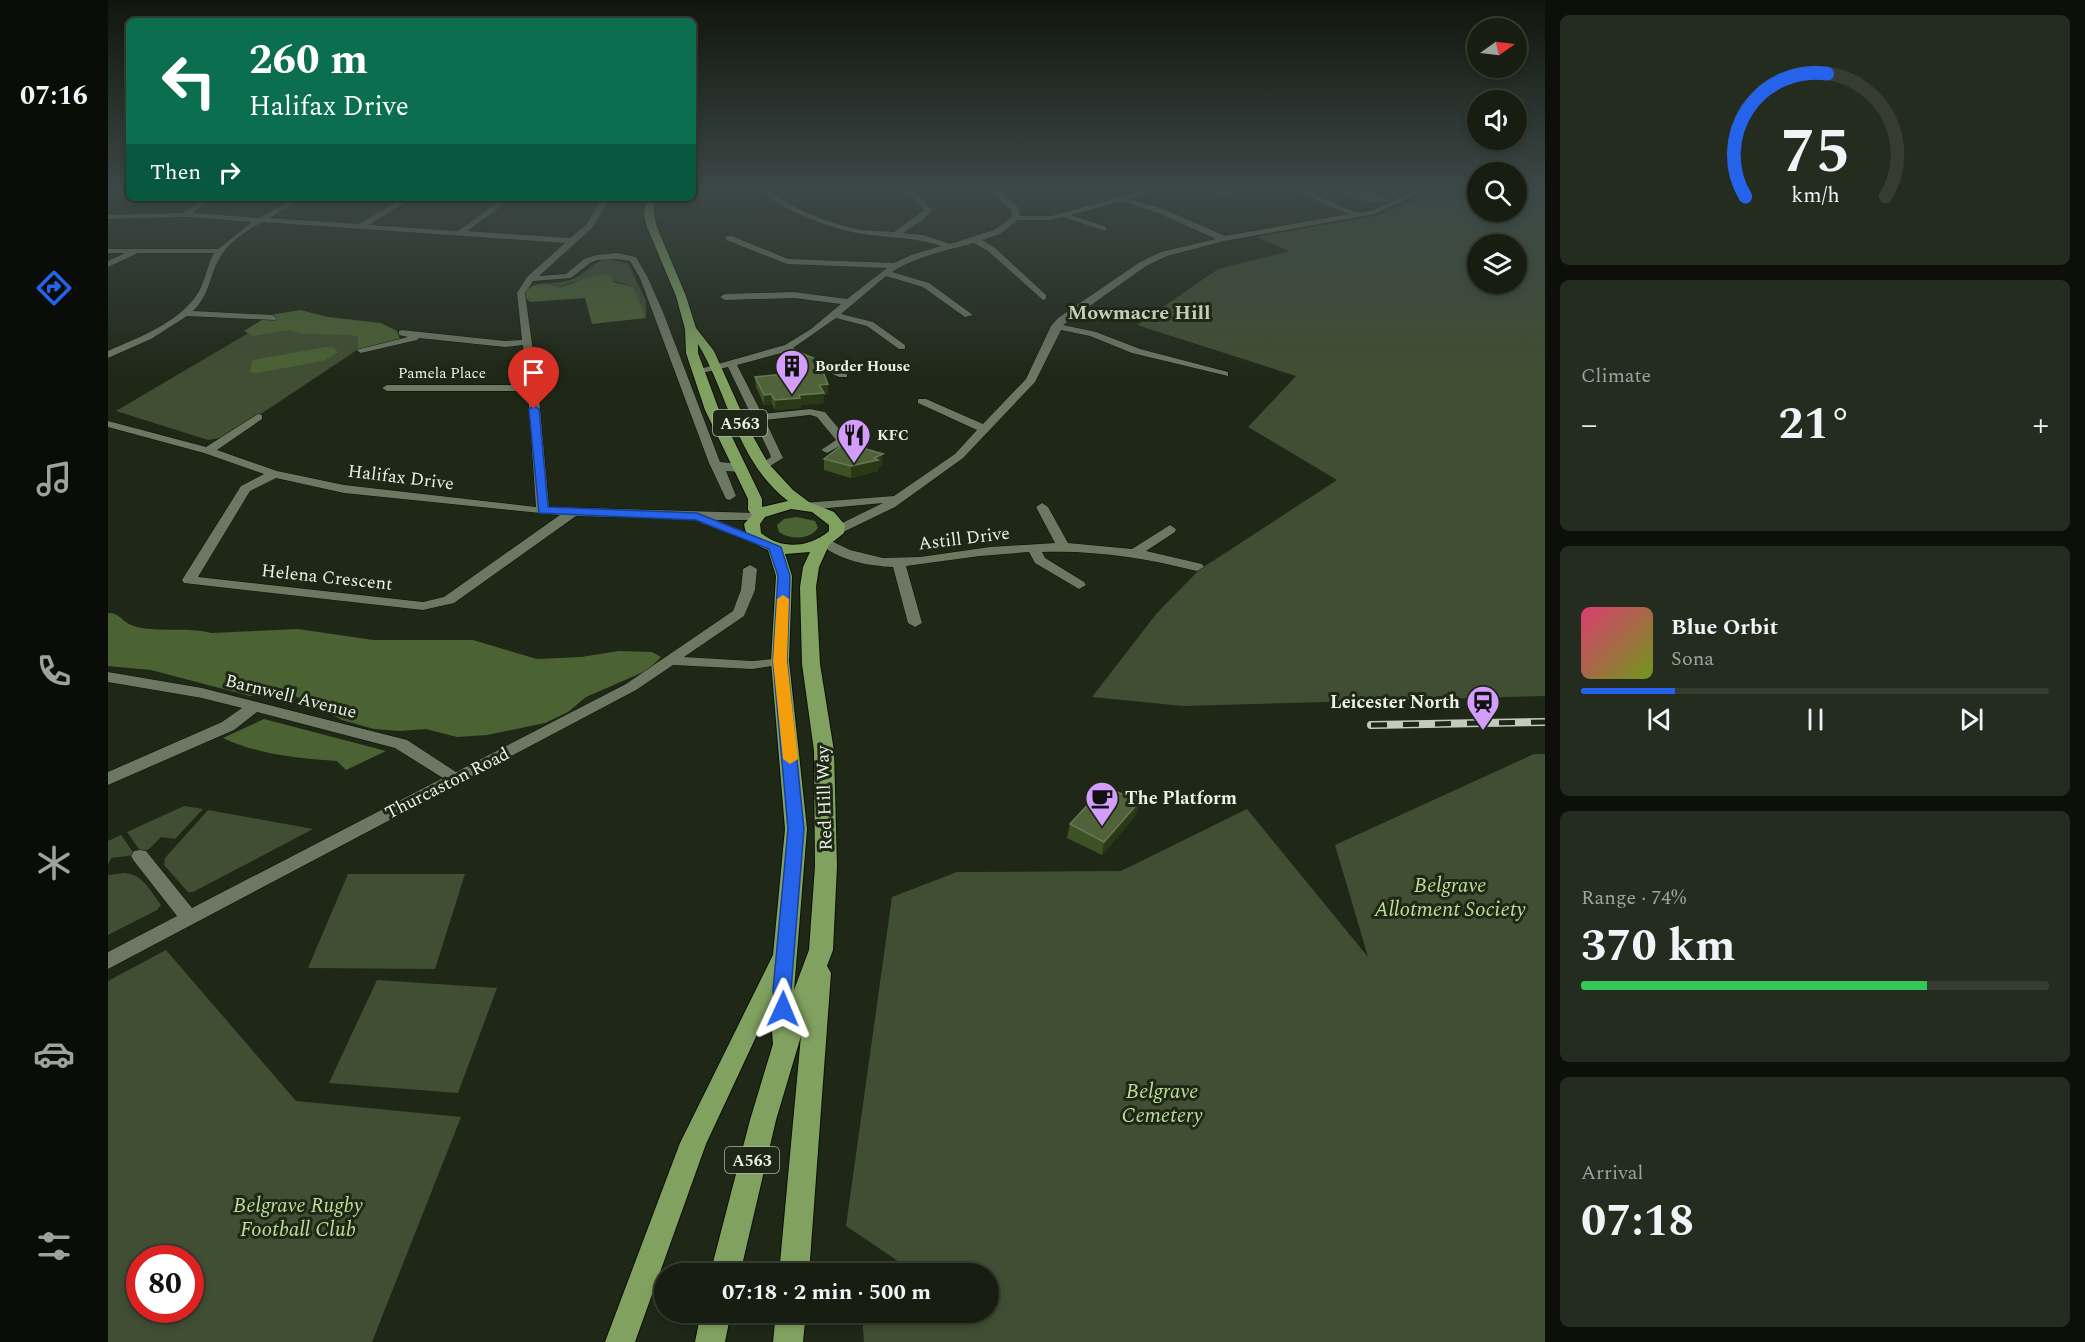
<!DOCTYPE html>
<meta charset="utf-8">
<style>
body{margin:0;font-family:Spectral,serif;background:#242b1f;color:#f1f3f6;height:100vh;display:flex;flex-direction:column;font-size:22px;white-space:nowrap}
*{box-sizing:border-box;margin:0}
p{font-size:20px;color:#9ea29f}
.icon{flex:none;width:33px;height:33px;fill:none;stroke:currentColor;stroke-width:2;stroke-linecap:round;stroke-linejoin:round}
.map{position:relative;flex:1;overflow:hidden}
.sheet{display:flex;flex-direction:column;gap:15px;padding:15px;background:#0d1009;width:540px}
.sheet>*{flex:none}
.hud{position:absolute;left:18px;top:18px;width:570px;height:183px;border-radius:9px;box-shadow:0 3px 9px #0003,0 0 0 2px #363c31;background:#0b6e4f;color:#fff;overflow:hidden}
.needle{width:39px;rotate:76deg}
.buttons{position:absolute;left:1359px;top:18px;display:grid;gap:12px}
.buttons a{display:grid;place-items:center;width:60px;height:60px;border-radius:50%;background:#171e11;box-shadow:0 3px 9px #0003,0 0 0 2px #363c31;font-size:30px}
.speed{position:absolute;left:18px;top:1245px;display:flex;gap:12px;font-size:30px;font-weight:700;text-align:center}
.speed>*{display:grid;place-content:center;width:78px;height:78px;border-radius:50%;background:#171e11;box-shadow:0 3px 9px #0003,0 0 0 2px #363c31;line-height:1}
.speed .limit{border:9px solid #d22;background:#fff;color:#111}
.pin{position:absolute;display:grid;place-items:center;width:51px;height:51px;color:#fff;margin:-62px -26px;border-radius:50% 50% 50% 0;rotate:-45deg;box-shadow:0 0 6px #0007}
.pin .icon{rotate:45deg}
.me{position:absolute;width:66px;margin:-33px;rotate:1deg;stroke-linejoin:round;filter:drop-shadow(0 0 4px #0008)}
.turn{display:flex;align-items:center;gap:21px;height:126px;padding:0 24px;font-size:27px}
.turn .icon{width:78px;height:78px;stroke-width:2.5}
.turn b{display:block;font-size:42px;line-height:51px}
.then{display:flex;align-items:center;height:57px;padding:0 24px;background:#0003;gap:12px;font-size:22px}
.big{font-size:45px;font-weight:700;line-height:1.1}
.sheet .tile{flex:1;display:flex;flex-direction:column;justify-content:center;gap:9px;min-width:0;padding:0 21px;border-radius:9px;background:#242b1f}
.sheet .dial{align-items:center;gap:0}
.dial svg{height:156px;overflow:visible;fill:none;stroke:#363c31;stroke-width:7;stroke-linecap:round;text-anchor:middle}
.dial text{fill:#f1f3f6;stroke:none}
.song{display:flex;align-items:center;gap:18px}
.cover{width:72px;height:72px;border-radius:9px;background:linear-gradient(135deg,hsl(340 70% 55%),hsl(80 70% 35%))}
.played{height:6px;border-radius:3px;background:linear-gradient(90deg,#2563eb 20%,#363c31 20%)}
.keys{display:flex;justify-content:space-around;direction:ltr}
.heat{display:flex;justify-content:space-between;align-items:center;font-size:33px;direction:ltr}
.charge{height:9px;border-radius:4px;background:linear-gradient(90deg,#34c759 74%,#363c31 0)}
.trip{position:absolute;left:546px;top:1263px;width:345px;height:60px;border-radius:30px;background:#171e11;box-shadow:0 3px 9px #0003,0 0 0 2px #363c31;font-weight:700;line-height:60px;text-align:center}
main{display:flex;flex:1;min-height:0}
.tabs{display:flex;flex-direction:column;width:108px;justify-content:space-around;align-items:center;background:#090c07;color:#9ea29f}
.tabs .icon{width:42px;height:42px}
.tabs .active{color:#2563eb}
.tabs b{font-size:27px;color:#f1f3f6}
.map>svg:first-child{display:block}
.green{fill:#404e33;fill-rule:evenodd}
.forest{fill:#4b6233}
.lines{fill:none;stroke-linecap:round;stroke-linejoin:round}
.minor-casing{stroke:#091103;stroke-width:1}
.trunk-casing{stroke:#091103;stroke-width:2}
.minor{fill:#6d7863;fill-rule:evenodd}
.trunk{fill:#81a160;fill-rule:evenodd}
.rail-casing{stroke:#c3cbbe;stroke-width:8}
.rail{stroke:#1f2817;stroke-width:5;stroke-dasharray:16;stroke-linecap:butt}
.wall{fill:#3c5124}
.shaded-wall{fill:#293916}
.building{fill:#4f6239;stroke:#677954;stroke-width:1.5}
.route{fill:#2563eb;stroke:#184099;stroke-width:1.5}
.slow{fill:#f59e0b}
.labels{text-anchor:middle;stroke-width:6;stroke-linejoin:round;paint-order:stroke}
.far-poi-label{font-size:15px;font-weight:bold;fill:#eaf1e5;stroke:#1f2817;text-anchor:start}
.far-street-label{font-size:15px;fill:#eaf1e5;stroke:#1f2817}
.shield{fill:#1f2817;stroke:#adb5a7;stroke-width:1.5}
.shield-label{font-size:16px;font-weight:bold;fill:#eaf1e5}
.street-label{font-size:18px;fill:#eaf1e5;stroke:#1f2817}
.poi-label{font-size:18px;font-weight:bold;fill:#eaf1e5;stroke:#1f2817;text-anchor:end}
.far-district-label{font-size:20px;font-weight:bold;fill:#c2ceb8;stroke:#1f2817}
.near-park-label{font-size:21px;font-style:italic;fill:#badf95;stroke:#1f2817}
</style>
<main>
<nav class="tabs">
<b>07:16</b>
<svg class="icon active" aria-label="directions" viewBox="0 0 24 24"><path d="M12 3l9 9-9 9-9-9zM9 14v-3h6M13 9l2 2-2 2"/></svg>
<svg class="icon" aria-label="music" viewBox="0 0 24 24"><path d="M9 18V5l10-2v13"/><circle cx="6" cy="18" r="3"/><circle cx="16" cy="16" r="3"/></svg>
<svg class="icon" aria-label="phone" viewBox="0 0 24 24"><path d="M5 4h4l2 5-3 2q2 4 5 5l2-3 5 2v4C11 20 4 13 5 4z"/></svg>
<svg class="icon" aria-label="climate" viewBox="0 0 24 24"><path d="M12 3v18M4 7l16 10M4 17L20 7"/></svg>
<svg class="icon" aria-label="car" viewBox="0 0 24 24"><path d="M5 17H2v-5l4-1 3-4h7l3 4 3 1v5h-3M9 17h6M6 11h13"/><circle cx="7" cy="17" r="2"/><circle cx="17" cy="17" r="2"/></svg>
<svg class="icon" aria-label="filters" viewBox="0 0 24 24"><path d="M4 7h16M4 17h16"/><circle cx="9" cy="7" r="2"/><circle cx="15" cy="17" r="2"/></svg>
</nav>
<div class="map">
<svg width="1437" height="1342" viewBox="0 0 1437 1342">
<rect width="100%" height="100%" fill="#1f2817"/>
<g class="green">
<path d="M1333,189H1369L1370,212H1408L1409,189H1437V696L1075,706L984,697L1049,613L1091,570L1229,480L1140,427L1188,376L1029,325L1110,269L1182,251L1148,237L1271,215ZM1370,244H1408V284H1370Z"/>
<path d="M501,259L520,263L538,301V318L526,287C506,278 469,277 451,288L444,284L424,285C438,283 454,284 467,278C481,272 484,261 501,259Z"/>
<path d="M164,319L276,332L118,437L100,440L8,411Z"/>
<path d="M1426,754H1437V1342H756L754,1313L880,1312V1274L780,1273L790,1261L738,1226L784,897L849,872L1013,871L1139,809L1260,957L1227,845Z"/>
<path d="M76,806L95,809L67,839L53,837L41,849L33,852L19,832Z"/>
<path d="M100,810L205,829L85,892H80L56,865L57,858Z"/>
<path d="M13,835L27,855L3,858L0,865V841Z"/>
<path d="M17,873C35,874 43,892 53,905L49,910L0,935V875Z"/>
<path d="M240,874H357L327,969L200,968Z"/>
<path d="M58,950L188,1101L353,1117L264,1342H0V981ZM32,1258H82V1310H32Z"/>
<path d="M269,980L389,988L350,1093L221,1083Z"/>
</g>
<g class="forest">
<path d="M1233,189C1248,189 1271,186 1279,201C1265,204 1243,200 1233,189Z"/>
<path d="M488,275H503L505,282L526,287L538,318L484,324L477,298L422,302L413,294C424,284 437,280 451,288Z"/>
<path d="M192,310L220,317L273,323L289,331L292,339L256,350L250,349V337L243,335L194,334L181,330L145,336L136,331L162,315Z"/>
<path d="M218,347H224L230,352L215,361L149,373L142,372L144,361L150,359Z"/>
<path d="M689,517L707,521L710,528C701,540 683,540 671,532L669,525L676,519Z"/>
<path d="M0,613C11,613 12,619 21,624C41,634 78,626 103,633L190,629L265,640H365L429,659L473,657L511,651L544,652L553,657L540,670L478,697L460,712L437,723L379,735L349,737L318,729L292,731L266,729L234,720L185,695L142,696L43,670L0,666Z"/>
<path d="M156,719L278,751L238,770L229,761C192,759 148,754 115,738Z"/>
</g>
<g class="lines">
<defs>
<g id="minor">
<path d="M0,189H16L0,193Z"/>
<path d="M652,189H660C678,207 728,226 754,230C764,231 775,231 786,232L816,210L796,189H804L824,210L816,219L795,233L815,235L842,244L886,230L904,217L903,210L880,189H889L910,207L912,216H943L1043,189H1056L1022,199L1058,210L1117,236L1241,214L1183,189C1207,189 1226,207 1249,212C1269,216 1296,189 1319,189L1267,214L1116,241L1059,256L1038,266L955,325L988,332L1032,349L1120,372V376L1024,353L982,336L953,330L927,382L855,458L787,507L729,535L724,534V528L775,503L699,510L693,506L695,503L786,496L847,454L869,430L810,403V399H818L875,424L918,379L943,326L950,318L1032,262L1053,252L1108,239L1052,214L1014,201L963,215L998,227V231L954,217L943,220H910L892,234L874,240L886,247L938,295V299L935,300L880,251L866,243C837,251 809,256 784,272L821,283L865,315L857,317L815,287L778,276L733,314L765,322L797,345V349H791L759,326L728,318L685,348L739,373V377H731L677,352L629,365L654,414L702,409L717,412L741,441L719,453L713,450L728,440L709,417L702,415L657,420L675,458L654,471L648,467L663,457L662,454L620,367L590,374L585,371L677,345L703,329L733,304L686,298L617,300L612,297L617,294L686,292L739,299L779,268L679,264L618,240V236H624L680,259L786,263L803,255L833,246C807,237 781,238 754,234C726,230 671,210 652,189Z"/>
<path d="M1095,189H1108L1123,195L1119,197Z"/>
<path d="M96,198H105L85,213L151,218L187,198H197L161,218L251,224L295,198H304L261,225L350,231L396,198H405L359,231L462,238L478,225L494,198H502L484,228L431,276L458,274L476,259L488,255L509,253L528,257L540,278L555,312L612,462L633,464L639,468L633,472L618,471L628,496L622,500L618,499L601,463L532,278L522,261L509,259L489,260L482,263L463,278L425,281L417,293L430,388L441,507L649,513L653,514V520H608L655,539L654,542H644L593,523L591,519L468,516L346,603L315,610L76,583L74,580L133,486L156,474L96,453L0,427V421L98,447L150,414L154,415V419L109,450L169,471L236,485L428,507L420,391H279L274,388L279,385H419L415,345L397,347L311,338L309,340L253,353L248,350L300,337L291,335V331L294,330L397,341L414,340L409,293L419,277L457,243L154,222C139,231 122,241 113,256C100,276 104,292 85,311L164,315L169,318L167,320L79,316L43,339L0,358V351C31,337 71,323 90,293C97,281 99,266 106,253H30L0,267V261L17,253H0V249H110L144,222L77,217L0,219V215L75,213ZM168,478L236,493L452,515L336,597L315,602L90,577L142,491Z"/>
<path d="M934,503L940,507L960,543L1024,549L1062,525L1068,529L1067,532L1038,551L1094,564L1096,567L1089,571C1037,558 987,550 934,552L937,558L976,582L978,585L971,589L927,563L921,552L872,556L798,566L814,623L807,627L800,623L785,567C761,566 727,560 711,542L717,538L742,550L775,558L812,557L882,547L947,543L928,507Z"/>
<path d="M642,565L649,569L647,590L636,616L576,657L644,661L677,658L679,661L677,664L644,669L565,665L528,690L0,969V952L69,916L26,861L23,856L26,851L32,850L38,851L84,908L335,778L287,748L149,712L126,730L0,785V772L114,722L134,708L94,698L0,682V672L94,688L299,740L348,772L518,684L625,611L633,590L635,569Z"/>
</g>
<g id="trunk">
<path d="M538,198H546V215L549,227L578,296L588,328L606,351L642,431L660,463L685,490L701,502L726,512L737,525L736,533L721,545L711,567L708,587L712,664L726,751L729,866L725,950L719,966L723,973L701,1274H671L693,1036L668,1120L632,1274H602L642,1120L665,1044L662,1007L598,1144L527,1342H497L572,1143L665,955L677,829L663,661L668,576L660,550C647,545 638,539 636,524L644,515L640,510V499L597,410L578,353L577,329L568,296L539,227L536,215ZM590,344C621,396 629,462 680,501L654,507V499L611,410L590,353ZM683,509L704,512L721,525V531C701,548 673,550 653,533L652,524L657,517ZM702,552L695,567L692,587L694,664L706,751L707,866L701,950L686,990L699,829L681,661L684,576L677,554Z"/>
<path d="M593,1312H623L617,1342H587Z"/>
<path d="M668,1312H698L695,1342H665Z"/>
</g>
</defs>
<use href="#minor" class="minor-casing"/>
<use href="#trunk" class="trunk-casing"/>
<use href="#minor" class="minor"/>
<use href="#trunk" class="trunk"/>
<defs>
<path id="rail" d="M1263,725L1437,722"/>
</defs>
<use href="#rail" class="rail-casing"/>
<use href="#rail" class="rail"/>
</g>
<g class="wall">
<path d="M647,377L720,384V394L716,395V403L693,405V408L667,410L664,404L656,405L648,387Z"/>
<path d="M716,459L774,465L770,467V471L743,478L716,470Z"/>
<path d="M1031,802L1028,815L994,855L959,838L962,824Z"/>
</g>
<g class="shaded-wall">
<path d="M720,384V394L716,395V403L693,405V408L667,410V400L711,385Z"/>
<path d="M663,394L664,404L656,405V395Z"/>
<path d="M775,454L774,465L770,467V471L743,478V466Z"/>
<path d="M1031,802L1028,815L994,855L996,842Z"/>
</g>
<g class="building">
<path d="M697,356L703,357L710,360L720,384L711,385L716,393L691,395L692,398L667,400L663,394L656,395L647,377L687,373Z"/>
<path d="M737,443L775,454L766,458L770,460L743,466L716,459Z"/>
<path d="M997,786L1031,802L996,842L962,824Z"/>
</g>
<linearGradient id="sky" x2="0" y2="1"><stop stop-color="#11160d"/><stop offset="0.5" stop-color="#3c4847"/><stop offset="1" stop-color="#3c4847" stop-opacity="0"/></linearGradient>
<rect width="1437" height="377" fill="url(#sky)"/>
<path class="route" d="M426,406L431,409L440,507L589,513L673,547L682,576L679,661L696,829L683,990L684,1009L681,1015L675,1017L668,1015L665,990L680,829L665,661L670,576L661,549L588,520L431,513L421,409Z"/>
<path class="slow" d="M675,595L681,599L679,661L690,759L682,764L675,759L665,661L669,599Z"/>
<defs>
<symbol id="building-pin" viewBox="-11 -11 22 30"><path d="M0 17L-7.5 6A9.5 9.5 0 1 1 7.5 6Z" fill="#d49cfb" stroke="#1f2817"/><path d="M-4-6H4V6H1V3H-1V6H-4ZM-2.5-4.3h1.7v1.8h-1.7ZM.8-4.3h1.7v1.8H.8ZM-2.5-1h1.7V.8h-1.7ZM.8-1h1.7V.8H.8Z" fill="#111"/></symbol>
<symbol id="restaurant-pin" viewBox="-11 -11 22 30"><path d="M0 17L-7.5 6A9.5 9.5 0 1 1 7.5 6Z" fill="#d49cfb" stroke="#1f2817"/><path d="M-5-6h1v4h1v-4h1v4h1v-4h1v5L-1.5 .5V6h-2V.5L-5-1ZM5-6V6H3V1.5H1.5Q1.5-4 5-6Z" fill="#111"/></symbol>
<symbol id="station-pin" viewBox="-11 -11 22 30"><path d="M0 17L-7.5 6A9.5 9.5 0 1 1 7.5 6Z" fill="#d49cfb" stroke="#1f2817"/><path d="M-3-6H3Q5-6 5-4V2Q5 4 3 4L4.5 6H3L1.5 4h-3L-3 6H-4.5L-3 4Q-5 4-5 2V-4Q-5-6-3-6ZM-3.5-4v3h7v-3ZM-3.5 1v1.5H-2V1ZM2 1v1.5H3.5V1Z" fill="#111"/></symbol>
<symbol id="cafe-pin" viewBox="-11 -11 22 30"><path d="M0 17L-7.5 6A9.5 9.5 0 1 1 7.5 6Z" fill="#d49cfb" stroke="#1f2817"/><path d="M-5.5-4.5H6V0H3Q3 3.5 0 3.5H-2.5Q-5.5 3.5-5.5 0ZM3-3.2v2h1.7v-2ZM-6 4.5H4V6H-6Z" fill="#111"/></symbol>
</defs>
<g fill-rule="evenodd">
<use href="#building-pin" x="665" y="347" width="38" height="52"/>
<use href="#restaurant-pin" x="727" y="416" width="38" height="52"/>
<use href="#station-pin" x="1356" y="683" width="38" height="52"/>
<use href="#cafe-pin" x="975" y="779" width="38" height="52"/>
</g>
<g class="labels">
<g class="far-poi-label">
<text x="707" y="371">Border House</text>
<text x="769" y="440">KFC</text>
</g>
<g class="far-street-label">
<text x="334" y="378">Pamela Place</text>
</g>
<g class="shield">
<rect x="605" y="410" width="54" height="26" rx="4.5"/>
<rect x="617" y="1147" width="54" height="26" rx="4.5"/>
</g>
<g class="shield-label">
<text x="632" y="429">A563</text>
<text x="644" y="1166">A563</text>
</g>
<g class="street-label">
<text transform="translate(293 477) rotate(7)" y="6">Halifax Drive</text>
<text transform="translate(856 538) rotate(-7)" y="6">Astill Drive</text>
<text transform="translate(219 577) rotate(6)" y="6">Helena Crescent</text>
<text transform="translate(183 696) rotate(14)" y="6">Barnwell Avenue</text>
<text transform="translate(339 783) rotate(-27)" y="6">Thurcaston Road</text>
<text transform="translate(716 798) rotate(-92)" y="6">Red Hill Way</text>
</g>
<g class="poi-label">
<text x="1352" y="708">Leicester North</text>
<text x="1017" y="804" text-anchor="start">The Platform</text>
</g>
<g class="far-district-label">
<text x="1031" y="319">Mowmacre Hill</text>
</g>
<g class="near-park-label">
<text x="1342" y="892">Belgrave<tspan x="1342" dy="24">Allotment Society</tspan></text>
<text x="1054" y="1098">Belgrave<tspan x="1054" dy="24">Cemetery</tspan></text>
<text x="190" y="1212">Belgrave Rugby<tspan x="190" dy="24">Football Club</tspan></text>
</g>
</g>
</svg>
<div class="buttons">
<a><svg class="needle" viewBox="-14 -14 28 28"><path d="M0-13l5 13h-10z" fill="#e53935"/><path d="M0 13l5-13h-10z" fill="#9ea29f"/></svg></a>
<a><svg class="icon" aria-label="sound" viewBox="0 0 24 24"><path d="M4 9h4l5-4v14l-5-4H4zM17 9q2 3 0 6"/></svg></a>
<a><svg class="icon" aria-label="search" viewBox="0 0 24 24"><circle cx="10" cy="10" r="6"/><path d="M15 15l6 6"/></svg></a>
<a><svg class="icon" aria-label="layers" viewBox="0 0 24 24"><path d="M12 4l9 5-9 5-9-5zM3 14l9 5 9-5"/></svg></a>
</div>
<div class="speed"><div class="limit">80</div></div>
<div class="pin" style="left:426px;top:409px;background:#d93025"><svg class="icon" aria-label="arrive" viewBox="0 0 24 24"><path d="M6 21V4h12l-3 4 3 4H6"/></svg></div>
<svg class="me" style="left:675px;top:1009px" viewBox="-20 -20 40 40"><path d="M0-17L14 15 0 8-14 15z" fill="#2563eb" stroke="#fff" stroke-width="4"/></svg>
<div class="trip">07:18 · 2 min · 500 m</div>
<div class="hud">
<div class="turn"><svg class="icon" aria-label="left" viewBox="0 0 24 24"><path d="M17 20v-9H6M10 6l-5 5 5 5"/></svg><div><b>260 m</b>Halifax Drive</div></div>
<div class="then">Then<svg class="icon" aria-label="right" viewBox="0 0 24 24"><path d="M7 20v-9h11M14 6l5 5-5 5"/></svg></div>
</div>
</div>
<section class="sheet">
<div class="tile dial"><svg viewBox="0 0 100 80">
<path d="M14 69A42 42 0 1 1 86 69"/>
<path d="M14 69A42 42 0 0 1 56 6" stroke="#2563eb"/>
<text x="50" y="56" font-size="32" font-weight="700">75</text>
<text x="50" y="72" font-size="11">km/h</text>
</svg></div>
<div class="tile"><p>Climate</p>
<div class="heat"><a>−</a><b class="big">21°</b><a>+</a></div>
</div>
<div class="tile">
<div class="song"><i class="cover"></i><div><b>Blue Orbit</b><p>Sona</p></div></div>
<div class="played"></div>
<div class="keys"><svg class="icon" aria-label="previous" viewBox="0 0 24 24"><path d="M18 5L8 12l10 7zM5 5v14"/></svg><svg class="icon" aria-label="pause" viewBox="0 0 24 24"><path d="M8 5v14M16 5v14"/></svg><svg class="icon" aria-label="next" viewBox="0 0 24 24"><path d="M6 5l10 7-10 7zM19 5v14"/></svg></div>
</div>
<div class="tile"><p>Range · 74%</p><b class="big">370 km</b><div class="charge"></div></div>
<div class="tile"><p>Arrival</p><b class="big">07:18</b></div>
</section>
</main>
